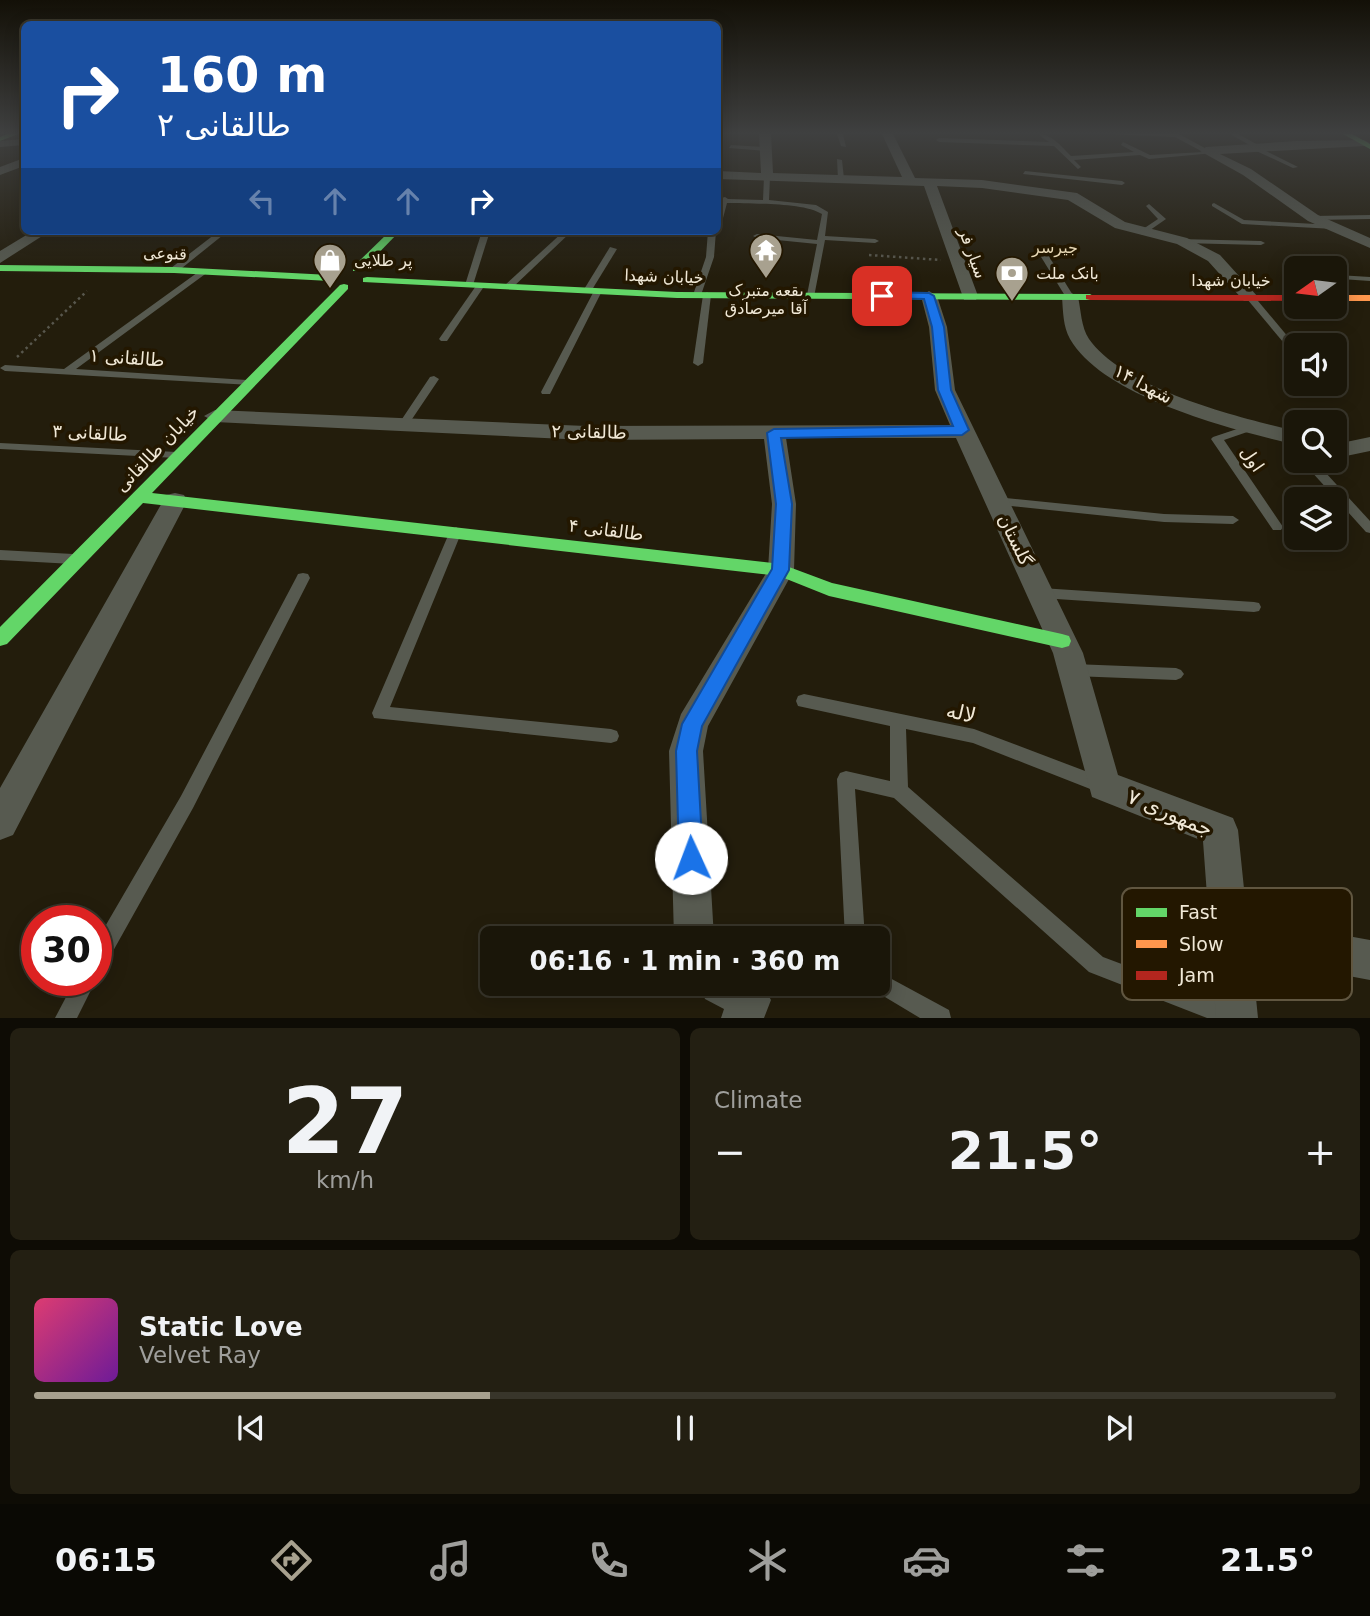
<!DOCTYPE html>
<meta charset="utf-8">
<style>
body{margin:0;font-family:"DejaVu Sans","Noto Sans Arabic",sans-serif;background:#231f12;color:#f1f3f6;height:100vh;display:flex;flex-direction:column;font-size:26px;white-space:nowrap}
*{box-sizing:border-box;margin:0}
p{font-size:23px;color:#9f9f9c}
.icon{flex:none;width:38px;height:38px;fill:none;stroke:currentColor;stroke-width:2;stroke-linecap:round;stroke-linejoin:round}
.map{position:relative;height:1018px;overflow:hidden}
.sheet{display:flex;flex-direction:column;gap:10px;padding:10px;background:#0e0c05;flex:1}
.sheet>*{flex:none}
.hud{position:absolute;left:21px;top:21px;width:700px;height:214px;border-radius:10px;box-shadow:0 4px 18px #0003,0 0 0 2px #38352a;background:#1a4fa0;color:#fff;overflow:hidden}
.needle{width:46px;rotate:256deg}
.buttons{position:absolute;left:1284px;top:256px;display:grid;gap:14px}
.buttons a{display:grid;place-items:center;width:63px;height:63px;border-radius:10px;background:#1a1609;box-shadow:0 4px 18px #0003,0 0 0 2px #38352a;font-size:35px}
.speed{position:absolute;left:21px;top:905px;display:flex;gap:14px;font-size:35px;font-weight:700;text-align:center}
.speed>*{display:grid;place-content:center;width:91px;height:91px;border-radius:50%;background:#1a1609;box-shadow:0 4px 18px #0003,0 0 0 2px #38352a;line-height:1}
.speed .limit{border:10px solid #d22;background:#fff;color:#111}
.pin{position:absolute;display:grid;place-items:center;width:60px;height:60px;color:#fff;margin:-30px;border-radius:14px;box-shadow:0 4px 10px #0006}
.me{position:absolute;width:77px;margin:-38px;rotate:358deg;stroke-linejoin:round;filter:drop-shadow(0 0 5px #0008)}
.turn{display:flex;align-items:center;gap:24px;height:147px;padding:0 21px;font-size:32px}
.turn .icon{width:91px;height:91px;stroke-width:2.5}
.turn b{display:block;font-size:49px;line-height:60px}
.lanes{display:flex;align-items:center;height:66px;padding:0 21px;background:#0003;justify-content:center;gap:35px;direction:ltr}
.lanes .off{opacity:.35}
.big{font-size:52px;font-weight:700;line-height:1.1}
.sheet .card{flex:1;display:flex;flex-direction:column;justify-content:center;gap:10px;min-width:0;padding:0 24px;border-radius:10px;background:#231f12}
.sheet .dial{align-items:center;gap:0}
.dial b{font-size:91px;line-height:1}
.song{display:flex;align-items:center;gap:21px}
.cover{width:84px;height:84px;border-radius:10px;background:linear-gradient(135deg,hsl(340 70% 55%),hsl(280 70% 35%))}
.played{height:7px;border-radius:4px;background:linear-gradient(90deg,#a8a18f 35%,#38352a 35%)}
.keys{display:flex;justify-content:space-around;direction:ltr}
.heat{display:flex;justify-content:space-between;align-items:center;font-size:38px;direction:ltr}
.sheet .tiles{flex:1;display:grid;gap:10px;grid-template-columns:1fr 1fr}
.card:last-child{grid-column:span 2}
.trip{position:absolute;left:480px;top:926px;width:410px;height:70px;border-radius:10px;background:#1a1609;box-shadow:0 4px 18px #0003,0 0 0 2px #38352a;font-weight:700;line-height:70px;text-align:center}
.tab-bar{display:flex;height:112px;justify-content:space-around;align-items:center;background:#0a0904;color:#9f9f9c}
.tab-bar .icon{width:49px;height:49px}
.tab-bar .active{color:#a8a18f}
.tab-bar b{font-size:32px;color:#f1f3f6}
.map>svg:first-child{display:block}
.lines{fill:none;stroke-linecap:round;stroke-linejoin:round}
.path{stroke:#58574d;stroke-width:2.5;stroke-dasharray:2.5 3.5;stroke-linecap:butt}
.lane{fill:#575a50;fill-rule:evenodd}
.street{fill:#575a50;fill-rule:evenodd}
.fast{fill:#63d668;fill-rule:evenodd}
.slow{fill:#ff974d;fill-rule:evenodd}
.jam{fill:#b3261e;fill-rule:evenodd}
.route{fill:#1a73e8;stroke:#114b97;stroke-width:2}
.labels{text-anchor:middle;stroke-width:7;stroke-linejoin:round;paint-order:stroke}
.far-neighbourhood-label{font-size:16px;fill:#e6d7b4;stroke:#231700}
.far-street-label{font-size:16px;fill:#f0e8d6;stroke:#231700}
.far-poi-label{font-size:16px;fill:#f0e8d6;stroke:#231700;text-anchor:start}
.street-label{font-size:18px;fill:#f0e8d6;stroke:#231700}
.near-street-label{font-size:21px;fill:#f0e8d6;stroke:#231700}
.key{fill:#231700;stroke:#605640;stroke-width:2}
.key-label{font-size:19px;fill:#f0e8d6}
</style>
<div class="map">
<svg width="1370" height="1018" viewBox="0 0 1370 1018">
<rect width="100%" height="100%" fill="#231d0c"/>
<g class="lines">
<g class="path">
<path d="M869,255L941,260"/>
<path d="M17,357L87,291"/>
</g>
<g class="lane">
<path d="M837,134H843L846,147L841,146Z"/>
<path d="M1038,134C1052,134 1062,147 1071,156L1134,152L1121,145L1123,142L1150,155L1203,152L1175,137L1107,134H1179L1214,153L1149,159L1140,155L1074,160L1081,167L1078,169L1054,146L939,142L936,140L939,138L1049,142Z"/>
<path d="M1230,134H1238L1260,146V148L1298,167L1293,168L1252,149L1253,147Z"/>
<path d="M731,145L766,147L769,149L766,151L729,148Z"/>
<path d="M837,159L842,160L844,179L841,181L838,179Z"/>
<path d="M1025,171L1122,181L1125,183L1122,185L1023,174Z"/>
<path d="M767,175L770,177L769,200L816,205L828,212L825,236L875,239L879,241L875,243L825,240L814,297L807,295L817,244L757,238L753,236L757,234L817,240L822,214C803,202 752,204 727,203L723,218L718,217L721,203H718V199L725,197L728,199L763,200L764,177Z"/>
<path d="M1214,203L1244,220L1334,225L1338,227L1334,229L1242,224L1212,206V204Z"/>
<path d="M1149,204L1166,219L1143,235L1139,233L1140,231L1158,219L1146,206Z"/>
<path d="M1370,215V219L1313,220L1309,218L1313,216Z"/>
<path d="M219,231H228L177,272H171V268Z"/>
<path d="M482,231H490L473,285L466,287L465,285Z"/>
<path d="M564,231H572L511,289H505V285Z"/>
<path d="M708,231H716L714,257L701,295L697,298L693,295L706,257Z"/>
<path d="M1179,239L1261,241L1265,243L1261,245L1182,243H1179Z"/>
<path d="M610,247L617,249L590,293H584L583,291Z"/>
<path d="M1039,250H1045L1074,297L1073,299H1067L1038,252Z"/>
<path d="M201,270L208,272L76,369L247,380L251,381V385L5,371L0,368L5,365L64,369Z"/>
<path d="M1338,275L1370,277V281L1341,279H1338Z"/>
<path d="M478,283L485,285L447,341H441L439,339Z"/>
<path d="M595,289L602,291L551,392L550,394H542L541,392Z"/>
<path d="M707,292L711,295L703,363L698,366L693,363L703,295Z"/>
<path d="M1247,295H1253L1289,338V342H1283L1247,299Z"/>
<path d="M434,376L439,379L408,425L407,427H399L398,425L430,377Z"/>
<path d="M1249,425L1253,426L1254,428L1253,430L1224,440L1281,524L1283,527L1281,530H1273L1211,439L1213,437Z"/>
<path d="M0,443L177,452L183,455L177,458L0,449Z"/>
<path d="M1301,460H1314L1370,521V533L1366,532Z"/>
<path d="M996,497L1164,514L1233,516L1239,520L1233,524L1164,522L992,504L990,501Z"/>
<path d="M456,527L462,531L390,707L611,729L617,731L619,736L617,741L611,743L374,718L372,713L450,531Z"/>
<path d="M0,550L73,554L78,556L80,559L78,562L73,564L0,560Z"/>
<path d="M303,573L308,574L310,578L193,808L103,969L96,972V942L181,796L296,578L298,574Z"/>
<path d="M1041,588L1254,602L1259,603L1261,607L1259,611L1254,612L1041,598L1036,597L1034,593L1036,589Z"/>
<path d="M1073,664L1176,668L1181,670L1184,674L1181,678L1176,680L1073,676L1068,674L1065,670L1068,666Z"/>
<path d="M804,694L974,729L1109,780L1112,786L1109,792L1103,794L973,743L906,729L908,787L1103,957L1239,1008L1241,1018H1207L1089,972L894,798L855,789L865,938H845L837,779L840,773L846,771L890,781V726L798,706L796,701L798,696Z"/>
<path d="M877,971L949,1010L951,1018H920L870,988L868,984H877Z"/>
<path d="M75,980H96L77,1018H55Z"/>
</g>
<g class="street">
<path d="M759,134H771L773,173L902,177L882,134H893L915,178L982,180L1077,193L1125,222L1187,238L1220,255L1258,297L1256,301H1244L1208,261L1177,244L1115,228L1068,200L982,188L937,186L978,296L976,300H964L924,186L718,179V171L761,173Z"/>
<path d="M24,139V145L0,147V141Z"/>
<path d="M1297,141L1364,140L1370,143L1364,146L1220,154L1251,169L1318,215L1370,238V248L1308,221L1243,175L1200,151L1206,147Z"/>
<path d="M24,158V166L0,175V167Z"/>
<path d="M33,231H50L0,263V251Z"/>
<path d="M929,291L937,296L947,327L955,390L1083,653L1118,775L1233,818L1238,830L1247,918L1370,940V980L1252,958L1258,1018H1216L1203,841L1092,797L1053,653L956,438H786L796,504L794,570L708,726L703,751L714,938H674L669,751L681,714L768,570L772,504L764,439L586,440L215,422L204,416L215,410L586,426L950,425L935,390L929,327L921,296Z"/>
<path d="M1070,292L1078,297C1081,310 1081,327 1089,339C1124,389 1239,418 1297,431V445C1234,430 1104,398 1070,339C1063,327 1063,311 1062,297Z"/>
<path d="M1370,437V451L1346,456L1335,454V440L1346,442Z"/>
<path d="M175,493L184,495L187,501L13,835L0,840V788L163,501L166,495Z"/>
<path d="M699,984H762L771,1000L764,1018H721L724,1009L705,999Z"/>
</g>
<g class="fast">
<path d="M7,134H18L0,141V137Z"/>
<path d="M1343,134H1352L1370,144V149Z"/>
<path d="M390,231H400L361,271H353V267Z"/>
<path d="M0,265L174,267L330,275L335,278L330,281L174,273L0,271Z"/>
<path d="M367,277L677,292L1090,294L1095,297L1090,300L677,298L363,282V278Z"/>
<path d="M344,284L348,285V289L152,493L781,564L832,583L1062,634L1069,636L1071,641L1069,646L1062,648L829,596L779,576L143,503L7,644L0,646V627L340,285Z"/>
</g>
<rect class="slow" x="1335" y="295" width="35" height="6"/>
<path class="jam" d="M1086,295H1297V301L1090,300L1086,299Z"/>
</g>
<linearGradient id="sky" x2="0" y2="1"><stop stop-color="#131007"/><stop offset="0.48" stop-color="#3f4040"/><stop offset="1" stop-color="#3f4040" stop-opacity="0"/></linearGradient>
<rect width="1370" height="277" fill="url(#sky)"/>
<path class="route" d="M882,292L929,293L934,296L944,327L951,390L969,430L962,435L781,438L792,504L789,570L702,726L697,751L703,858L699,866L691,870L682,866L679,858L676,751L682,724L772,569L776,504L767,433L774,429L953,426L938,390L932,327L924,299L878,298L876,296Z"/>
<defs>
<symbol id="temple-pin" viewBox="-11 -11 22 30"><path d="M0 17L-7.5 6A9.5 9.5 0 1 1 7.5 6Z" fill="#a8a18f" stroke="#231700"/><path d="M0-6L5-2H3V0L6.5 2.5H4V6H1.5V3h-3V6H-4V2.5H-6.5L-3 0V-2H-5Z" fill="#fff"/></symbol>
<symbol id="shop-pin" viewBox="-11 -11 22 30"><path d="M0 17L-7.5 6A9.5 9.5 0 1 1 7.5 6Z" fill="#a8a18f" stroke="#231700"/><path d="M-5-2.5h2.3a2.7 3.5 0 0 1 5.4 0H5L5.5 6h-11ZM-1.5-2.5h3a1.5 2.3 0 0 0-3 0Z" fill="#fff"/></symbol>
<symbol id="bank-pin" viewBox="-11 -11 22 30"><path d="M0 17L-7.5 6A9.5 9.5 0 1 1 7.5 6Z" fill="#a8a18f" stroke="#231700"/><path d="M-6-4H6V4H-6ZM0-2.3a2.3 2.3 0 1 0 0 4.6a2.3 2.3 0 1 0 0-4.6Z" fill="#fff"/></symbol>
</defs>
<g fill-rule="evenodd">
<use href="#temple-pin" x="747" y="231" width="38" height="52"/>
<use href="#shop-pin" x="311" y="241" width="38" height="52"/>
<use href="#bank-pin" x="993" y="254" width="38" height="52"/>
</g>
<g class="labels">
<g class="far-neighbourhood-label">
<text x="1055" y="253">جیرسر</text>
</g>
<g class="far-street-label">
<text transform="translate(165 253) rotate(2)" y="6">قنوعی</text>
<text transform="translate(973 253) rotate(70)" y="6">سیار فر</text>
<text transform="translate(664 276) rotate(2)" y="6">خیابان شهدا</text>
<text x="1231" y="286">خیابان شهدا</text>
</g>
<g class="far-poi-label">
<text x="354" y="266">پر طلایی</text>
<text x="1036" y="279">بانک ملت</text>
<text x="766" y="296" text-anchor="middle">بقعه متبرک<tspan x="766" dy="18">آقا میرصادق</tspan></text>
</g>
<g class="street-label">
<text transform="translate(127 358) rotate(4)" y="6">طالقانی ۱</text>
<text transform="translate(1143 384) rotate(28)" y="6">شهدا ۱۴</text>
<text transform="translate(589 432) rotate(1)" y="6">طالقانی ۲</text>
<text transform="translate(90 433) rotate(3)" y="6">طالقانی ۳</text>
<text transform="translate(157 449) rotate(-46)" y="6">خیابان طالقانی</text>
<text transform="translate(1252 459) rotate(56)" y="6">اول</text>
<text transform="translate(606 530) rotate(7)" y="6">طالقانی ۴</text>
<text transform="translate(1015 540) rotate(64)" y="6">گلستان</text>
</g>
<g class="near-street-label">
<text transform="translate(961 713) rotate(13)" y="7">لاله</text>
<text transform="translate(1170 813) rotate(23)" y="7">جمهوری ۷</text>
</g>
</g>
<rect x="1122" y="888" width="230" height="112" rx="10" class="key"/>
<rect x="1136" y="908" width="31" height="9" fill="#63d668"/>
<rect x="1136" y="940" width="31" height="8" fill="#ff974d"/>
<rect x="1136" y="971" width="31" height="9" fill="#b3261e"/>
<g class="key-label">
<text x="1179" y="919">Fast</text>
<text x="1179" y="951">Slow</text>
<text x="1179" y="982">Jam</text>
</g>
</svg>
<div class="buttons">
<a><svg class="needle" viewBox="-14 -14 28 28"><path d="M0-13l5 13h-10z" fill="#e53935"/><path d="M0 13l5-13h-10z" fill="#9f9f9c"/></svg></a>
<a><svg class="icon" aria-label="sound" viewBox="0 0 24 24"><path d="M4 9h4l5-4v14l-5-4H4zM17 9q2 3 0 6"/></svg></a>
<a><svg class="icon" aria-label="search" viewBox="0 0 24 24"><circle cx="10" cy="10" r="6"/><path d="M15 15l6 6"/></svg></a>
<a><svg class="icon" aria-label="layers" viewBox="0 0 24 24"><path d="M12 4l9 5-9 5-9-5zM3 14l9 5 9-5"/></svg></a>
</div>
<div class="speed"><div class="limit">30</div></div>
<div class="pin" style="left:882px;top:296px;background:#d93025"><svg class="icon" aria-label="arrive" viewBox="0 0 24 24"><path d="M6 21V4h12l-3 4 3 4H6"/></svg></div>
<svg class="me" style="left:691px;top:858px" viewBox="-20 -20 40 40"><circle r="19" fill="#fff"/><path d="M0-13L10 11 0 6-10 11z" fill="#1a73e8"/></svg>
<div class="trip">06:16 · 1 min · 360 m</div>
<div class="hud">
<div class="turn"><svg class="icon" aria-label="right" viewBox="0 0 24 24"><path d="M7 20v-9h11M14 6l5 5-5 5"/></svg><div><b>160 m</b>طالقانی ۲</div></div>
<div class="lanes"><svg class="icon off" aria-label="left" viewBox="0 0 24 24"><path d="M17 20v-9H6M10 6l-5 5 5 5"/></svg><svg class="icon off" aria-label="ahead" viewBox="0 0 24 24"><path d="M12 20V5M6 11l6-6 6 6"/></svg><svg class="icon off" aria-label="ahead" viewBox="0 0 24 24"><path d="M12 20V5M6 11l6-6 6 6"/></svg><svg class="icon" aria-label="right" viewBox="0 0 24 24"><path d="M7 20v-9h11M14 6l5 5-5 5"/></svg></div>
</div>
</div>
<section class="sheet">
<div class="tiles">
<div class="card dial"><b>27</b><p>km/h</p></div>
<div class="card"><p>Climate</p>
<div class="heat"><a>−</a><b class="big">21.5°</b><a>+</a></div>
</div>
<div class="card">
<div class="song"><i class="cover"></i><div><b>Static Love</b><p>Velvet Ray</p></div></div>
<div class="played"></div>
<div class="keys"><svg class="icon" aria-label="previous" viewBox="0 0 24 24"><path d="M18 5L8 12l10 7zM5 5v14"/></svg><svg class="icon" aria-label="pause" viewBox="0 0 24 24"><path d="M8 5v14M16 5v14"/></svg><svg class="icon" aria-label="next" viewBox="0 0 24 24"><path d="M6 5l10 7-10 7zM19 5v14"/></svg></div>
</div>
</div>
</section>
<nav class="tab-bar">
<b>06:15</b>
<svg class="icon active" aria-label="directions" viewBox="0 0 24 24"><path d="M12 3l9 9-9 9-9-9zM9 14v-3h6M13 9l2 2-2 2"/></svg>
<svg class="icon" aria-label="music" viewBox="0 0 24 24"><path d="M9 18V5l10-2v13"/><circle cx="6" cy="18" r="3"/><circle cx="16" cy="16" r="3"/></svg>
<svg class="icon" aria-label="phone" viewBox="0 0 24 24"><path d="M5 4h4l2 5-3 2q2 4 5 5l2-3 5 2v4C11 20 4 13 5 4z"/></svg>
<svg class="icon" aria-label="climate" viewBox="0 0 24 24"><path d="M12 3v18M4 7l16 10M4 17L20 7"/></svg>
<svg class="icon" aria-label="car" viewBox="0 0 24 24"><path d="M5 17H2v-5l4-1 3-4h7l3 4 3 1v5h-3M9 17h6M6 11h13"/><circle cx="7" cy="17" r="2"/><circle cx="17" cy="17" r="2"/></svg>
<svg class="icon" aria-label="filters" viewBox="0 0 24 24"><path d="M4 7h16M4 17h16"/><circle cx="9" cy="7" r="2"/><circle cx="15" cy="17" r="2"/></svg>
<b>21.5°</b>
</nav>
